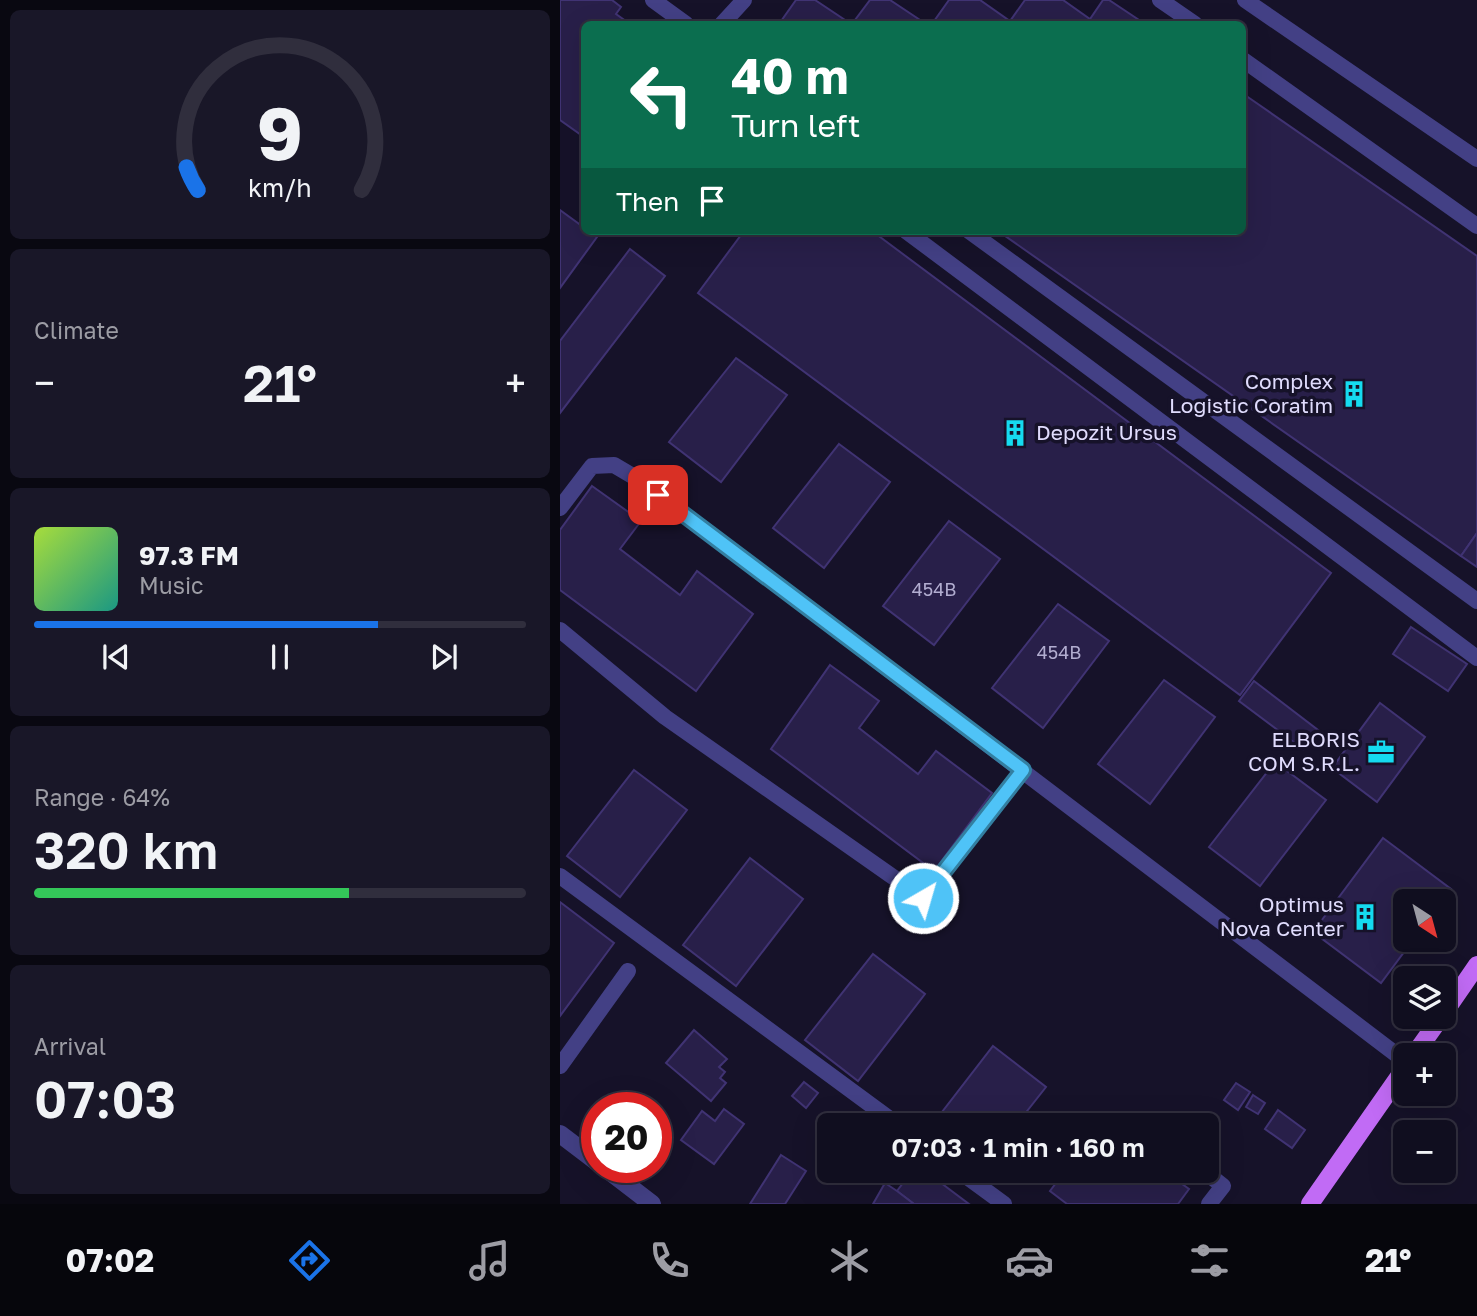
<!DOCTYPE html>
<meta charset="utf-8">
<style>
body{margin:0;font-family:"Golos Text",sans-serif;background:#191728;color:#f1f3f6;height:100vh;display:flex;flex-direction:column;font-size:26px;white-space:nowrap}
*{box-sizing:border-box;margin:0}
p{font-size:23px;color:#9c9ca4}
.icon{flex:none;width:38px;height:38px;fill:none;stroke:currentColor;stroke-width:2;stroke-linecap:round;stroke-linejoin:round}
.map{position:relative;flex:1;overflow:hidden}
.side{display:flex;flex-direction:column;gap:10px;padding:10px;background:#090811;width:560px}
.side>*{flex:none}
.banner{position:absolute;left:21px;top:21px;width:665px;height:214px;border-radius:10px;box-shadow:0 7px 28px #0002,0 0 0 2px #302e3d;background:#0b6e4f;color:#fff;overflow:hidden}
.needle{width:46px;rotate:144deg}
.buttons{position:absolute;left:833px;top:889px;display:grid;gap:14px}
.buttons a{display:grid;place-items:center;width:63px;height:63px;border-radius:10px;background:#100e1f;box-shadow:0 7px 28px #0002,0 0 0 2px #302e3d;font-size:35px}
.speed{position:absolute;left:21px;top:1092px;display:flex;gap:14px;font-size:35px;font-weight:700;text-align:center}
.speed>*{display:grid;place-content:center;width:91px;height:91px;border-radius:50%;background:#100e1f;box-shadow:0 7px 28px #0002,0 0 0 2px #302e3d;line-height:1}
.speed .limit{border:10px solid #d22;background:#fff;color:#111}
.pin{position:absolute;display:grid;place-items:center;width:60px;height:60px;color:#fff;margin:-30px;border-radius:14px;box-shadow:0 4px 10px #0006}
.me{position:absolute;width:77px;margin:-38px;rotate:38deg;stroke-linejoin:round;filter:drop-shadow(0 0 5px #0008)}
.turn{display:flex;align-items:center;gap:24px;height:147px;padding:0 35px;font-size:32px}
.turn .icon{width:91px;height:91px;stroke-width:2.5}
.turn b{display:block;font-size:49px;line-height:60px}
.then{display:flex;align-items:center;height:66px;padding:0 35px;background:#0003;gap:14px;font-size:26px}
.big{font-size:52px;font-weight:600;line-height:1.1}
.side .tile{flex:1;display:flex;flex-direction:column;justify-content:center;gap:10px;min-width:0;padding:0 24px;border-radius:10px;background:#191728}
.side .dial{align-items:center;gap:0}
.dial svg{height:182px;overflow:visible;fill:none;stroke:#302e3d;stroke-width:7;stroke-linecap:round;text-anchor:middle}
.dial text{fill:#f1f3f6;stroke:none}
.song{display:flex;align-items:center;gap:21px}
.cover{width:84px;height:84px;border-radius:10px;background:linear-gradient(135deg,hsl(80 70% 55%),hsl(170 70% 35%))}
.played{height:7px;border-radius:4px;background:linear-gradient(90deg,#1a73e8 70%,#302e3d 70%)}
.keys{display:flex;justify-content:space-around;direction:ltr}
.heat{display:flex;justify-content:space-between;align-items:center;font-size:38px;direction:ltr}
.charge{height:10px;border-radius:5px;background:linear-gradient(90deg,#34c759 64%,#302e3d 0)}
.trip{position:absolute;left:257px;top:1113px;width:402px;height:70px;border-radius:10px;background:#100e1f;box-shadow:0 7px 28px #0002,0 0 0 2px #302e3d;font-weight:600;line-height:70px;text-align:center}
.menu{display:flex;height:112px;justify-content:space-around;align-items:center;background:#06060c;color:#9c9ca4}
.menu .icon{width:49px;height:49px}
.menu .current{color:#1a73e8}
.menu b{font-size:32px;color:#f1f3f6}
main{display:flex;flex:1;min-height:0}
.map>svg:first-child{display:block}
.building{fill:#281f49;stroke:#403373;stroke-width:2}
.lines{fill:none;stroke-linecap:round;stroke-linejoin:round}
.service{stroke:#434085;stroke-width:16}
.tertiary{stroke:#434085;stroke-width:18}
.primary{stroke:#c16bf5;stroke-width:18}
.route-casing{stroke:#337fa1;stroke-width:18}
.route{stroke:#4fc3f7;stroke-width:12}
.labels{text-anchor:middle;stroke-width:7;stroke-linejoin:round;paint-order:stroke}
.number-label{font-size:18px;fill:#b2add0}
.poi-label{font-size:21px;fill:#e0dcfd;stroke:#161229;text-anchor:end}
</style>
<main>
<section class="side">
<div class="tile dial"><svg viewBox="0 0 100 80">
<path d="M14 69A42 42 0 1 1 86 69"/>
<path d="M14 69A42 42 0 0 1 9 59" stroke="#1a73e8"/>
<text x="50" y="56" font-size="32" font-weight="700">9</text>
<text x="50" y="72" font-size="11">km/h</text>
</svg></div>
<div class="tile"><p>Climate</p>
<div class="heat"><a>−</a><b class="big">21°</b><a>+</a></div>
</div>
<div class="tile">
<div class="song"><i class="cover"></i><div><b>97.3 FM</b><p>Music</p></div></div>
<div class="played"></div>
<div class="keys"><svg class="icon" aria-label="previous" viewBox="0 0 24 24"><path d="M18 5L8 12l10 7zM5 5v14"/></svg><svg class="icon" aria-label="pause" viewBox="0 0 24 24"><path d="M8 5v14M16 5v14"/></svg><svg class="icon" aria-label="next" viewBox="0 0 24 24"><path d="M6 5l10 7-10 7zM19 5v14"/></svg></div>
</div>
<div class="tile"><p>Range · 64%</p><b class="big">320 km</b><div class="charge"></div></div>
<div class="tile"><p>Arrival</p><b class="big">07:03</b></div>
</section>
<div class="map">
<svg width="917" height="1204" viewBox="0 0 917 1204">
<rect width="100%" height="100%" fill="#161229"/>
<g class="building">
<path d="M0,0H52L61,7L56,14L70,24H24V137L0,120Z"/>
<path d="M236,0H255L291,24H219Z"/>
<path d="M310,0H330L366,24H292Z"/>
<path d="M389,0H420L450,21L465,0H503L530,19L543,0H549L585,24H372Z"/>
<path d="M682,93L917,256V533L901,556L438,231H682Z"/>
<path d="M0,210L37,237L0,288Z"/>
<path d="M184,231H312L771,573L680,695L138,293Z"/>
<path d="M70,249L105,276L0,413V341Z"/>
<path d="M176,358L227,395L161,482L109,442Z"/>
<path d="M279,444L330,482L264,568L213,528Z"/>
<path d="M32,486L81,521L60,549L120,595L137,571L193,614L136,691L0,590V530Z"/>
<path d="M389,521L440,559L374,645L323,606Z"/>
<path d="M917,533V567L901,556Z"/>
<path d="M498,604L549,641L483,728L432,688Z"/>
<path d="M851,627L907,664L888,691L833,654Z"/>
<path d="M270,665L319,701L299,728L358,774L376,751L432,793L374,871L211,749Z"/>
<path d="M604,680L655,717L590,804L538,764Z"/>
<path d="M694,681L758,730L743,749L679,701Z"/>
<path d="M820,703L865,737L817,802L772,768Z"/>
<path d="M715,762L766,800L700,886L649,847Z"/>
<path d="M74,770L127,810L60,897L7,856Z"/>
<path d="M823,838L891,889L882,901H845V940H853L821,983L753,932Z"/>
<path d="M190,858L243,899L176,986L123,945Z"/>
<path d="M0,902L54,943L0,1016Z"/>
<path d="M313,954L365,994L298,1081L245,1040Z"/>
<path d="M134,1030L167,1059L159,1067L165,1072L160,1078L166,1083L151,1101L106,1063Z"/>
<path d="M433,1046L486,1087L456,1125H372Z"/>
<path d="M244,1082L258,1093L246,1108L232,1096Z"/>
<path d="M676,1083L690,1092L678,1110L664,1100Z"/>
<path d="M693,1095L705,1103L698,1114L686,1107Z"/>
<path d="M164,1109L184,1124L154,1164L121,1140L142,1111L155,1121Z"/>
<path d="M718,1110L745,1130L732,1148L705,1129Z"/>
<path d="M221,1155L246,1171L225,1204H190Z"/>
<path d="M352,1171H365L409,1204H354L337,1191Z"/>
<path d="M505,1171H604L629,1189L618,1204H507L490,1191Z"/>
<path d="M325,1183L337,1191L354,1204H313Z"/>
</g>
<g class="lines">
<g class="service">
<path d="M93,0L126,24"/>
<path d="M600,0L635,24"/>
<path d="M685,0L917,159"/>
<path d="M162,24L184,0"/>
<path d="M682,59L917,226"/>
<path d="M346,231L917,658"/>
<path d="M409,231L917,601"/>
<path d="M0,508L32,466L54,465L76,478L845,1061"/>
<path d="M0,630L105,717L363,898L463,770"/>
<path d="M0,876L338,1125"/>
<path d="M0,1066L68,971"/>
<path d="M399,1171L444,1204"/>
<path d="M644,1171L663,1186L649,1204"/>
</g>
<g class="tertiary">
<path d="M0,1134L37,1162"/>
<path d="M44,1167L92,1204"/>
</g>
<g class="primary">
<path d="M884,1013L917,965"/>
<path d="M854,1055L881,1017"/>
<path d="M750,1204L845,1068"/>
</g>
</g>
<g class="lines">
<defs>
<path id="route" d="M98,495L463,770L363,898"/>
</defs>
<use href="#route" class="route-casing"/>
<use href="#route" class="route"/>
</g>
<defs>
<symbol id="building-bare" viewBox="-9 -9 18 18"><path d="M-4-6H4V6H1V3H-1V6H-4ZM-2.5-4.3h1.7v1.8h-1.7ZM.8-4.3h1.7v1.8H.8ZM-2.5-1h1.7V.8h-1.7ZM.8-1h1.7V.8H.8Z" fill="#15dbf0" stroke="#161229" stroke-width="2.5" paint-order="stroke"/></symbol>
<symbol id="office-bare" viewBox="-9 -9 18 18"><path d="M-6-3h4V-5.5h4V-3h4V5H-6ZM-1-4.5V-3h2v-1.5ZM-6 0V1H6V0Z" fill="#15dbf0" stroke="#161229" stroke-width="2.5" paint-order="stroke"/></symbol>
</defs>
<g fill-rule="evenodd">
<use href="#building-bare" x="775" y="375" width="38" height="38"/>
<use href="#building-bare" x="436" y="414" width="38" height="38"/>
<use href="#office-bare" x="802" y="733" width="38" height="38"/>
<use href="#building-bare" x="786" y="898" width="38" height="38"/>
</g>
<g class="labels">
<g class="number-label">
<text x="374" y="596">454B</text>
<text x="499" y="659">454B</text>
</g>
<g class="poi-label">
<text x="773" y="389">Complex<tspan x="773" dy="24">Logistic Coratim</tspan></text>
<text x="476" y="440" text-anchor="start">Depozit Ursus</text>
<text x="800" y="747">ELBORIS<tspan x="800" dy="24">COM S.R.L.</tspan></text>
<text x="784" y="912">Optimus<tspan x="784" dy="24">Nova Center</tspan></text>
</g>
</g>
</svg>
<div class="buttons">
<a><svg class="needle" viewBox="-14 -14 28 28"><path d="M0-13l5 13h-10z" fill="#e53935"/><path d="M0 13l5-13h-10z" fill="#9c9ca4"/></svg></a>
<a><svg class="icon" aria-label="layers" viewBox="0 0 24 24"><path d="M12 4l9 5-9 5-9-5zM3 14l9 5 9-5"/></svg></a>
<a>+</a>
<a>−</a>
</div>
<div class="speed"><div class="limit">20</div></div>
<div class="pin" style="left:98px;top:495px;background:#d93025"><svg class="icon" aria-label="arrive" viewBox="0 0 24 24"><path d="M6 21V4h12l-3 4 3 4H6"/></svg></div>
<svg class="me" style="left:363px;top:898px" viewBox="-20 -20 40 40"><circle r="17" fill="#4fc3f7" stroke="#fff" stroke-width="3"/><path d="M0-11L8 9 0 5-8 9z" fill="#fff"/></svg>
<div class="trip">07:03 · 1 min · 160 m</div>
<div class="banner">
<div class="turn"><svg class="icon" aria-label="left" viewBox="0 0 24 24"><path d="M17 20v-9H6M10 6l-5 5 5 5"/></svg><div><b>40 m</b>Turn left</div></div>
<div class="then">Then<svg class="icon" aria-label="arrive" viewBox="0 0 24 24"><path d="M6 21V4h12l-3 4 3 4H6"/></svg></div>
</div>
</div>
</main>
<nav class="menu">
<b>07:02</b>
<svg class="icon current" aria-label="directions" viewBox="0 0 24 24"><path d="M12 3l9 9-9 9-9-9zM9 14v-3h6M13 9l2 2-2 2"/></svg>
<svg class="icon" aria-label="music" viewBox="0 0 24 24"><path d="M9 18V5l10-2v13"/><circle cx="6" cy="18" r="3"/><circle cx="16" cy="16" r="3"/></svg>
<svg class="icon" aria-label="phone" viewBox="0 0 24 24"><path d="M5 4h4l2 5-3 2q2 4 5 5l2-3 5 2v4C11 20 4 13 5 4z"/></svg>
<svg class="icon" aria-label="climate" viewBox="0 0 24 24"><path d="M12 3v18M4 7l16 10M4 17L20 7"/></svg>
<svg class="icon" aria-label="car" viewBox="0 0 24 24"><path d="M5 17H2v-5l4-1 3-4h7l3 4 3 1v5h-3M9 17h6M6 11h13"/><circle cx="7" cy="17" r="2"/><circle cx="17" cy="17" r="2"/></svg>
<svg class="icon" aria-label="filters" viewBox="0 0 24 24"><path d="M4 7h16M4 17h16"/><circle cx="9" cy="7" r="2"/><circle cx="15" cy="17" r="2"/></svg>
<b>21°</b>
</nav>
